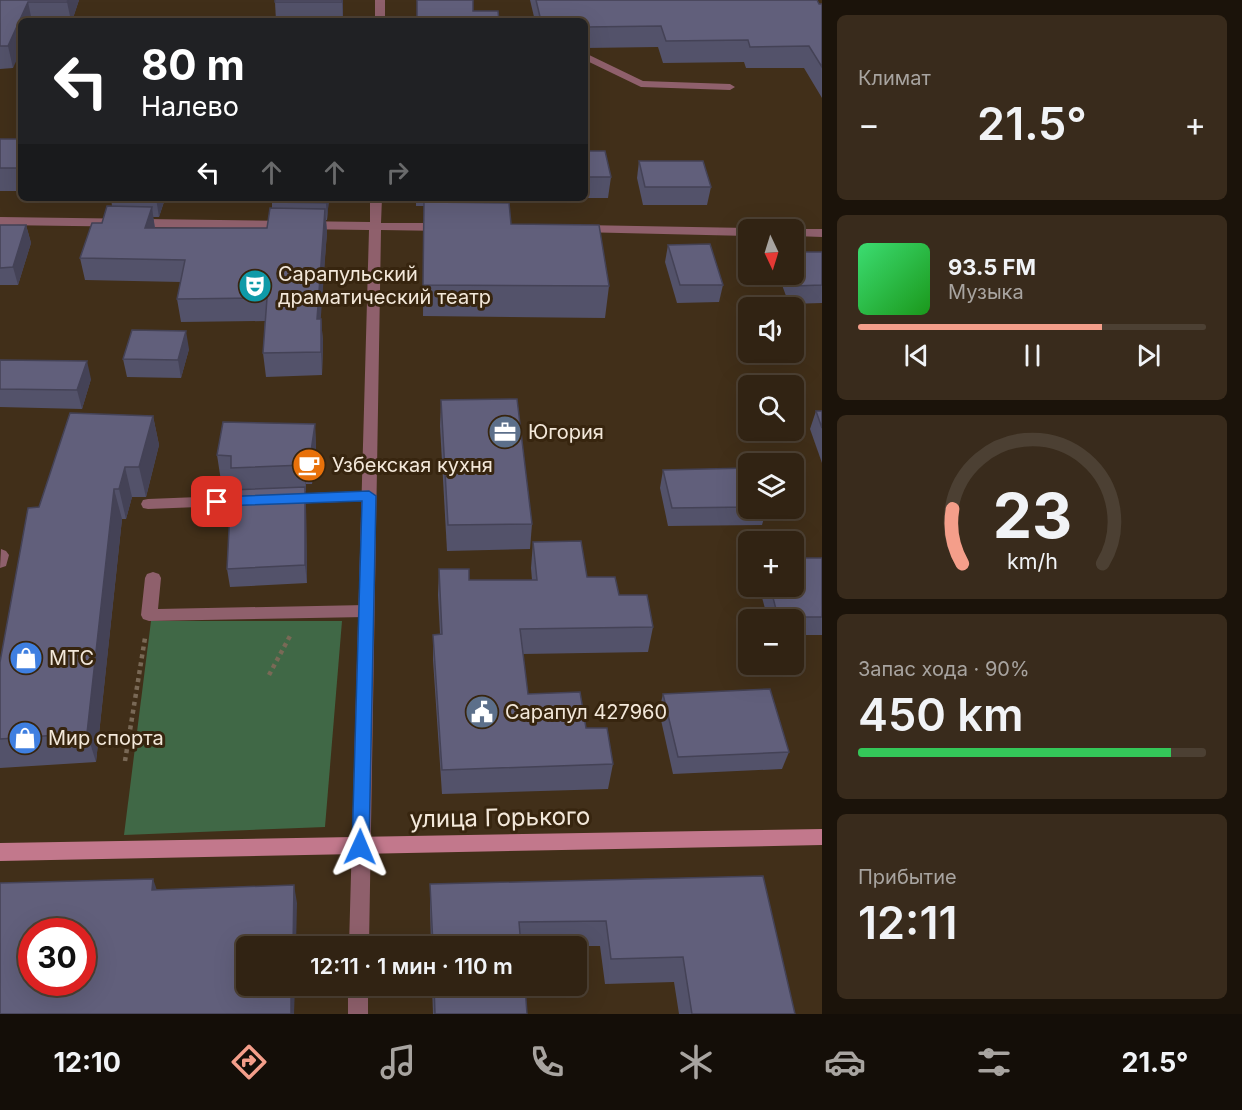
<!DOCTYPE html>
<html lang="ru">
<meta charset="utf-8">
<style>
body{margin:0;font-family:Inter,sans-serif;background:#392b1c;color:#f1f3f6;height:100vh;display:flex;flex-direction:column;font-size:22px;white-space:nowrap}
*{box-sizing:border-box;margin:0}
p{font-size:20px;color:#a8a4a0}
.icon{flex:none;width:33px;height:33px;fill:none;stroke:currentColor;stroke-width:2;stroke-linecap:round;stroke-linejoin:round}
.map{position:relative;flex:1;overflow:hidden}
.panel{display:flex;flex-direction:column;gap:15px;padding:15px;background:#1b130a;width:420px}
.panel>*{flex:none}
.hud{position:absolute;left:18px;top:18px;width:570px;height:183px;border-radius:9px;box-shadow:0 6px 24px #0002,0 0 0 2px #4c4033;background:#202124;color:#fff;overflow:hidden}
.needle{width:39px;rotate:176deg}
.fabs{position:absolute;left:738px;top:219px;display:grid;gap:12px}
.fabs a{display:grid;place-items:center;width:66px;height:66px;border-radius:9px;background:#312313;box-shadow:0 6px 24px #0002,0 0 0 2px #4c4033;font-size:30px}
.speed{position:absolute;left:18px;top:918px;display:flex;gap:12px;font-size:30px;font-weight:700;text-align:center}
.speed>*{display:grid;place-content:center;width:78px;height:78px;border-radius:50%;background:#312313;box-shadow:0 6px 24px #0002,0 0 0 2px #4c4033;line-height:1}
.speed .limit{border:9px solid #d22;background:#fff;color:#111}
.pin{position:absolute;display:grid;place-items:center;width:51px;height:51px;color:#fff;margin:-26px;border-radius:12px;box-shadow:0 3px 9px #0006}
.me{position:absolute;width:66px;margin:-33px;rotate:1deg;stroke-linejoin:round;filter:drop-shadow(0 0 4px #0008)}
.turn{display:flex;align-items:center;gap:21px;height:126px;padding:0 24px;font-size:27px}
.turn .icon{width:78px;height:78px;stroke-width:2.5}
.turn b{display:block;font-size:42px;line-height:51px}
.lanes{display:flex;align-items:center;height:57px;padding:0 24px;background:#0003;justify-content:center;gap:30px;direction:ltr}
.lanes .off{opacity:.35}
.big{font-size:45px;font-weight:600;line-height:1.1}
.panel .widget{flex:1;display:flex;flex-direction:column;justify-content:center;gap:9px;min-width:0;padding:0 21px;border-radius:9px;background:#392b1c}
.panel .dial{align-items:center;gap:0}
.dial svg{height:156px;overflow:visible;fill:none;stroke:#4c4033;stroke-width:7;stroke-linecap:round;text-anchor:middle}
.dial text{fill:#f1f3f6;stroke:none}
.song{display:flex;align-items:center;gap:18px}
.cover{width:72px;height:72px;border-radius:9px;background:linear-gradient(135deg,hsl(140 70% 55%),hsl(120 70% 35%))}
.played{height:6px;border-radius:3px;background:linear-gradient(90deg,#f49e8a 70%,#4c4033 70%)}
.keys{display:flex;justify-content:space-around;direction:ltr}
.heat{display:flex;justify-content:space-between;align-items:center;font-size:33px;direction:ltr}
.charge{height:9px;border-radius:4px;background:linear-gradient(90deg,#34c759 90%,#4c4033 0)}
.trip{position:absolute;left:236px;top:936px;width:351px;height:60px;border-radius:9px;background:#312313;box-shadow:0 6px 24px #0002,0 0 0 2px #4c4033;font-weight:600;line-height:60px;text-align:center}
.tab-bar{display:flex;height:96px;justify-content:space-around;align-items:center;background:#140e08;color:#a8a4a0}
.tab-bar .icon{width:42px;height:42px}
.tab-bar .current{color:#f49e8a}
.tab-bar b{font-size:27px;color:#f1f3f6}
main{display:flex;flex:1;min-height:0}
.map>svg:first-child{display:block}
.green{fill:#406846}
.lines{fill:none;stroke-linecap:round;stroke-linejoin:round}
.path{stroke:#796956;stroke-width:4.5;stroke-dasharray:4 4;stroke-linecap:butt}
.lane{fill:#8f606c;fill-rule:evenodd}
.street{fill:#8f606c;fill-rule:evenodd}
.secondary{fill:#c2788c;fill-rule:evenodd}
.wall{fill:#53526a}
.shaded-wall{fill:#444256}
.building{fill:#615f7b;stroke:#444256;stroke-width:1.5;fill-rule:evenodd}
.route{fill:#1a73e8;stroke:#114b97;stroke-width:1.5}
.labels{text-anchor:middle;stroke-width:6;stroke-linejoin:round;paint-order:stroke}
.poi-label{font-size:20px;fill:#f3e8da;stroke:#37250f;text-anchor:start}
.near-street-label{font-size:24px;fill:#f3e8da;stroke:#37250f}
</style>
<main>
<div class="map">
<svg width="822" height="1014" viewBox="0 0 822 1014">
<rect width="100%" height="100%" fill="#412f19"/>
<path class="green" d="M151,621H342L325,827L124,835Z"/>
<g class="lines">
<g class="path">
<path d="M269,675L290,636"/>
<path d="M125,761L145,638"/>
</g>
<g class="lane">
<path d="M585,53L643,81L730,84L735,87L730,90L641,87L585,60Z"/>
<path d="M369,491L376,496L369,501L285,504L278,499L285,494Z"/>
<path d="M249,495L256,500L249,505L148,509L143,508L141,504L143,500L148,499Z"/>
<path d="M1,549L6,551L9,555L6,566L0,568Z"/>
<path d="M153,572L159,574L161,578L158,609L366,605L372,607L374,611L372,615L366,617L149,621L143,619L141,615L145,578L147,574Z"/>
</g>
<g class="street">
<rect x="375" y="0" width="10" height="21"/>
<path d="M370,198H382L381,223H444L450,227L444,231L381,230L369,946H349L369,230L0,225V217L370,222Z"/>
<path d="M582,225L748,228L752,230H748V236L578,232V226Z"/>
<path d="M822,229V237L794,236V229Z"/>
<rect x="348" y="986" width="20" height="28"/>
</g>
<path class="secondary" d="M822,829V845L0,861V843Z"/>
</g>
<g class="wall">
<path d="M0,0H79L72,21H21L13,68L0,69Z"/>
<path d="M343,0V21H276L275,2Z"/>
<path d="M530,0H817L819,4H822V98L804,68H746L744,62L663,63L658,47L585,48V21H535Z"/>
<rect x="0" y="139" width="21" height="52"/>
<path d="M585,151L611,177L608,198H564H585Z"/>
<path d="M639,161L711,187L707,205H643L637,178Z"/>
<path d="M111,198H185L165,199L159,217H153L155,228H267L272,208V198H329L327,220H326L327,232L320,319H321L323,342L322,375L266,377L263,353L265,321L181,322L177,299L181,282L85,280L80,258L112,206Z"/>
<path d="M416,198H508L511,224L609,286L605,318L423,316L424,206H416Z"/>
<path d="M0,225H26L31,243L18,285H0Z"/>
<path d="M668,245L723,285L719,302L677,303L665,262Z"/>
<path d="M822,252V303L789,304L778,274H794Z"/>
<path d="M189,349L181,378L127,377L123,359Z"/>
<path d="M0,360L91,379L82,409L0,407Z"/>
<path d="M441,400L532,524L530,549L447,551L440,426Z"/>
<path d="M816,411H822V463L810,429Z"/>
<path d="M153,416L159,445L146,497H132L126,519H122L96,762L0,768V739L39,507Z"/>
<path d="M315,424L316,450L312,484H306V491H305L306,506L307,583L230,587L227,569L234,490L233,482L221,481L217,455Z"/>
<path d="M748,468V508H767L762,525L668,526L660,488L663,470Z"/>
<path d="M533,542L587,577L619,595L653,627L648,652L523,654L528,694L586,728L613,764L608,789L442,794L433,660V635L440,634L438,595L439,569L469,580H532L531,568Z"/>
<path d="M822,558V635H794V620H768L759,586H794Z"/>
<path d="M663,694L789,752L782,769L673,774L659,711Z"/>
<path d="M763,876L795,1014H679L674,982L605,984L600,946H431L430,910V884Z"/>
<path d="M432,986H525L527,1014H433Z"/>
</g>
<g class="shaded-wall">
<path d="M68,0H79L72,21H71L67,2Z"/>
<path d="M342,0H343V21Z"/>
<path d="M28,2L32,21H21V51L13,68L8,46Z"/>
<path d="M156,198H165L159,217Z"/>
<path d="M327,198H329L327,220L326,203Z"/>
<path d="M152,207L155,229L145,228Z"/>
<path d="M325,209L327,232L319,343L317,319Z"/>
<path d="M26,225L31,243L18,285L13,267Z"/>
<path d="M321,319L323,342L322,375L321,352Z"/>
<path d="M186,331L189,349L181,378L178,360Z"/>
<path d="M87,361L91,379L82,409L77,390Z"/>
<path d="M153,416L159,445L146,497L139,467Z"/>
<path d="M315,424L316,450L312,484L310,458Z"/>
<path d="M304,458L306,484V491L304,465Z"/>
<path d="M125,467L132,497L126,519L119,489Z"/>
<path d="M305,487L306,506L307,583L305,565Z"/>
<path d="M114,489L122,519L96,762L87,733Z"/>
<path d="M153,879L159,896L152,890Z"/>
<path d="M294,885L297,903L296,946H293Z"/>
<path d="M291,986H295L294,1014H291Z"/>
</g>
<g class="building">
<path d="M0,0H68L67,2H28L8,46H0Z"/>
<rect x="275" y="0" width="67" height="2"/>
<path d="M417,0H473V11H498L499,21H417Z"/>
<path d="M536,0H817L819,4H822V67L809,46L750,47L748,40L666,41L661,26L585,27V21H541Z"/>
<rect x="0" y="139" width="21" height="29"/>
<path d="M585,151H605L611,177H585Z"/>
<path d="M639,161H703L711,187H645Z"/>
<path d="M272,198H327L326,203L272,202Z"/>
<path d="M424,198H507L508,202L424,200Z"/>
<path d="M424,202L509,203L511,224L599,225L609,286L423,285Z"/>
<path d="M107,206L152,207L145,228H267L270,208L325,209L317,319H321V352L263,353L267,298L177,299L185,260L80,258L92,223H102Z"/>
<path d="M0,225H26L13,267L0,268Z"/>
<path d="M710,244L723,285H680L668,245Z"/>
<path d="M794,252H822V285L793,286L789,274H794Z"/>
<path d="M132,330L186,331L178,360L123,359Z"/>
<path d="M0,360L87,361L77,390L0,389Z"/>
<path d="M517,399L532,524L448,525L441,400Z"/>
<path d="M816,411H822V428Z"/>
<path d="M70,413L153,416L139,467H125L119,489H114L87,733L0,739V662L28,508L39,507Z"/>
<path d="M223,422L315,424L310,458H304V465L231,468V456L217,455Z"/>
<path d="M748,468V507L672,508L663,470Z"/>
<path d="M305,487V565L227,569L231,490Z"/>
<path d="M581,541L587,577H615L619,595H647L653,627L520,629L528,694L580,692L586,728H607L613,764L442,770L433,635L442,634L439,569H469V580H537L533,542Z"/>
<path d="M794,558H822V617H778L770,586H794Z"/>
<path d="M770,689L789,752L678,757L663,694Z"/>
<path d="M763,876L795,1014H692L683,957L611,959L606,921L519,922L521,946H433L430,884Z"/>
<path d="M153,879L152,890L294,885L293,946H246V986H291V1014H0V883ZM32,932H82V982H32Z"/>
<path d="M434,986H525L527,1014H435Z"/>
</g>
<path class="route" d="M369,491L376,496L369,847L366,852L360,854L354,852L352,847L362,501L217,506L210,502L217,497Z"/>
<defs>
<symbol id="theatre-disc" viewBox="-11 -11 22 22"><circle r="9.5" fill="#0f9aa8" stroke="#37250f"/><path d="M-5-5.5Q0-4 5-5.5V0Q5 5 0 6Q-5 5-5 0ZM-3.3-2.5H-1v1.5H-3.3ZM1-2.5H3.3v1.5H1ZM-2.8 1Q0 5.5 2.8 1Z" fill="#fff"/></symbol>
<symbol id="office-disc" viewBox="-11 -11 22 22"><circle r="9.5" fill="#5c6f8a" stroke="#37250f"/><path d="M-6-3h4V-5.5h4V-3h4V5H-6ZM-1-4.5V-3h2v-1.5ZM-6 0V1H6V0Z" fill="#fff"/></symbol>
<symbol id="cafe-disc" viewBox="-11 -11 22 22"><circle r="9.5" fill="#e8710a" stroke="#37250f"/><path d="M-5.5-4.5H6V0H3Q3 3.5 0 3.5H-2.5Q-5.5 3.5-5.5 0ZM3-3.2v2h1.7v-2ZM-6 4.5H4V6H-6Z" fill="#fff"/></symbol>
<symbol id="shop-disc" viewBox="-11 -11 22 22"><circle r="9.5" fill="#3f7fe0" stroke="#37250f"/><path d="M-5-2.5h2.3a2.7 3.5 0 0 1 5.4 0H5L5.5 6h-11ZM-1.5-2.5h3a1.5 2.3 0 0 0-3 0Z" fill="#fff"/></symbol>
<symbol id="civic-disc" viewBox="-11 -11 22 22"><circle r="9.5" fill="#5c6f8a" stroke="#37250f"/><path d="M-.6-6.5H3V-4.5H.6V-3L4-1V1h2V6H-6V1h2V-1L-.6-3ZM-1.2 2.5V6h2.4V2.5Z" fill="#fff"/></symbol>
</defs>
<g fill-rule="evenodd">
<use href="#theatre-disc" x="236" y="267" width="38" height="38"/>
<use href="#office-disc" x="486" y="413" width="38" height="38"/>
<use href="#cafe-disc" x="290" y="446" width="38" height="38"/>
<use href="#shop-disc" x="7" y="639" width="38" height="38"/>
<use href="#civic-disc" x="463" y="693" width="38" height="38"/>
<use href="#shop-disc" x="6" y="719" width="38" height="38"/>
</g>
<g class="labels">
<g class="poi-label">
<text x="278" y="281">Сарапульский<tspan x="278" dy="23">драматический театр</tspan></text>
<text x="528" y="439">Югория</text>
<text x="332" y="472">Узбекская кухня</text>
<text x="49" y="665">МТС</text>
<text x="505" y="719">Сарапул 427960</text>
<text x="48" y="745">Мир спорта</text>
</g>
<g class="near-street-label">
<text transform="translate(500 818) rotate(-1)" y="8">улица Горького</text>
</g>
</g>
</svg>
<div class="fabs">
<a><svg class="needle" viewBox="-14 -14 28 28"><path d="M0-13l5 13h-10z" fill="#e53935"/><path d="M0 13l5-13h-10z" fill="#a8a4a0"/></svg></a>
<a><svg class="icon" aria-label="sound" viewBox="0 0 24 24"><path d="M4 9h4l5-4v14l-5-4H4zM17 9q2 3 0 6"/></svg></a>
<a><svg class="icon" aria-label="search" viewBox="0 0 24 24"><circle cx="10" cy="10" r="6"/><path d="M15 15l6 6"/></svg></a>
<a><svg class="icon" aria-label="layers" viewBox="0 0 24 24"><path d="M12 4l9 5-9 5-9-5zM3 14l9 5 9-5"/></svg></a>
<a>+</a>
<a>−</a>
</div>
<div class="speed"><div class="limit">30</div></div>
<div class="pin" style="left:217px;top:502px;background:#d93025"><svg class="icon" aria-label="arrive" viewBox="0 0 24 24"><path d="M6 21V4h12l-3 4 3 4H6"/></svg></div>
<svg class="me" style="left:360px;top:847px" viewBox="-20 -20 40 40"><path d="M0-17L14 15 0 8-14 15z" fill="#1a73e8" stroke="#fff" stroke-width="4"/></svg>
<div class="trip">12:11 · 1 мин · 110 m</div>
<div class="hud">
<div class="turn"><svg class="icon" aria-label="left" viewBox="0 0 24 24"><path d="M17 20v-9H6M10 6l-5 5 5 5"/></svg><div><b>80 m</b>Налево</div></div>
<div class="lanes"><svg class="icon" aria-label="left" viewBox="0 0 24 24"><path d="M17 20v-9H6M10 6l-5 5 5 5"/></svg><svg class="icon off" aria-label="ahead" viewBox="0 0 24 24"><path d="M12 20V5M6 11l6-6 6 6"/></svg><svg class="icon off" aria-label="ahead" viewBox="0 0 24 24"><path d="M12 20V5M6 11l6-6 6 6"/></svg><svg class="icon off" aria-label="right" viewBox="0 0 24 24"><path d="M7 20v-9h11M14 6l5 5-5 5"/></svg></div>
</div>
</div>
<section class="panel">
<div class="widget"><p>Климат</p>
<div class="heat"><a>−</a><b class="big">21.5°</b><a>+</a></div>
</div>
<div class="widget">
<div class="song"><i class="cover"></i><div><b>93.5 FM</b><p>Музыка</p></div></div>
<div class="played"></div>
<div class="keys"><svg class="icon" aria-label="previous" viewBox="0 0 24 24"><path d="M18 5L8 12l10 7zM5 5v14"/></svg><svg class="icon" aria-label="pause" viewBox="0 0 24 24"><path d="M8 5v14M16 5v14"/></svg><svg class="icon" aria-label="next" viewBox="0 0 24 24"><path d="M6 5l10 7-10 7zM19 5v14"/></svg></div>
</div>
<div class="widget dial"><svg viewBox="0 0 100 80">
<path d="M14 69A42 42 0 1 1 86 69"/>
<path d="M14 69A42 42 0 0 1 9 41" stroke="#f49e8a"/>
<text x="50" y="56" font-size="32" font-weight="700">23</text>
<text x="50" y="72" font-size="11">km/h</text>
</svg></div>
<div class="widget"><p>Запас хода · 90%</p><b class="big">450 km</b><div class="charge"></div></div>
<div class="widget"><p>Прибытие</p><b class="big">12:11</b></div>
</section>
</main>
<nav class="tab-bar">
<b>12:10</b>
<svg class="icon current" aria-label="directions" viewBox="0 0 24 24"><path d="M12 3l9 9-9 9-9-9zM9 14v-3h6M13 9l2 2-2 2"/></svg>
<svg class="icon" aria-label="music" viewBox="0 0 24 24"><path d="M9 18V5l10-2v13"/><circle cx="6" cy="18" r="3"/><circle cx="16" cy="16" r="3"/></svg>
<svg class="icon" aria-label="phone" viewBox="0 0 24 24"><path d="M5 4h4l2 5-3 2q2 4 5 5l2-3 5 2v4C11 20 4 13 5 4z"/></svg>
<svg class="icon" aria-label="climate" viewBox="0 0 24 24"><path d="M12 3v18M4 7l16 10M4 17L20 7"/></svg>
<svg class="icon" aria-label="car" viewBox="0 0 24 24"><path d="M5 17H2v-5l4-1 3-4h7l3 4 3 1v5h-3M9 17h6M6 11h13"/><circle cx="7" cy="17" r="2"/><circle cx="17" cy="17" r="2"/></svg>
<svg class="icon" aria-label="filters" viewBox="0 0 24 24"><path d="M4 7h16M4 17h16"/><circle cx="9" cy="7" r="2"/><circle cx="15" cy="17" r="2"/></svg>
<b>21.5°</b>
</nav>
